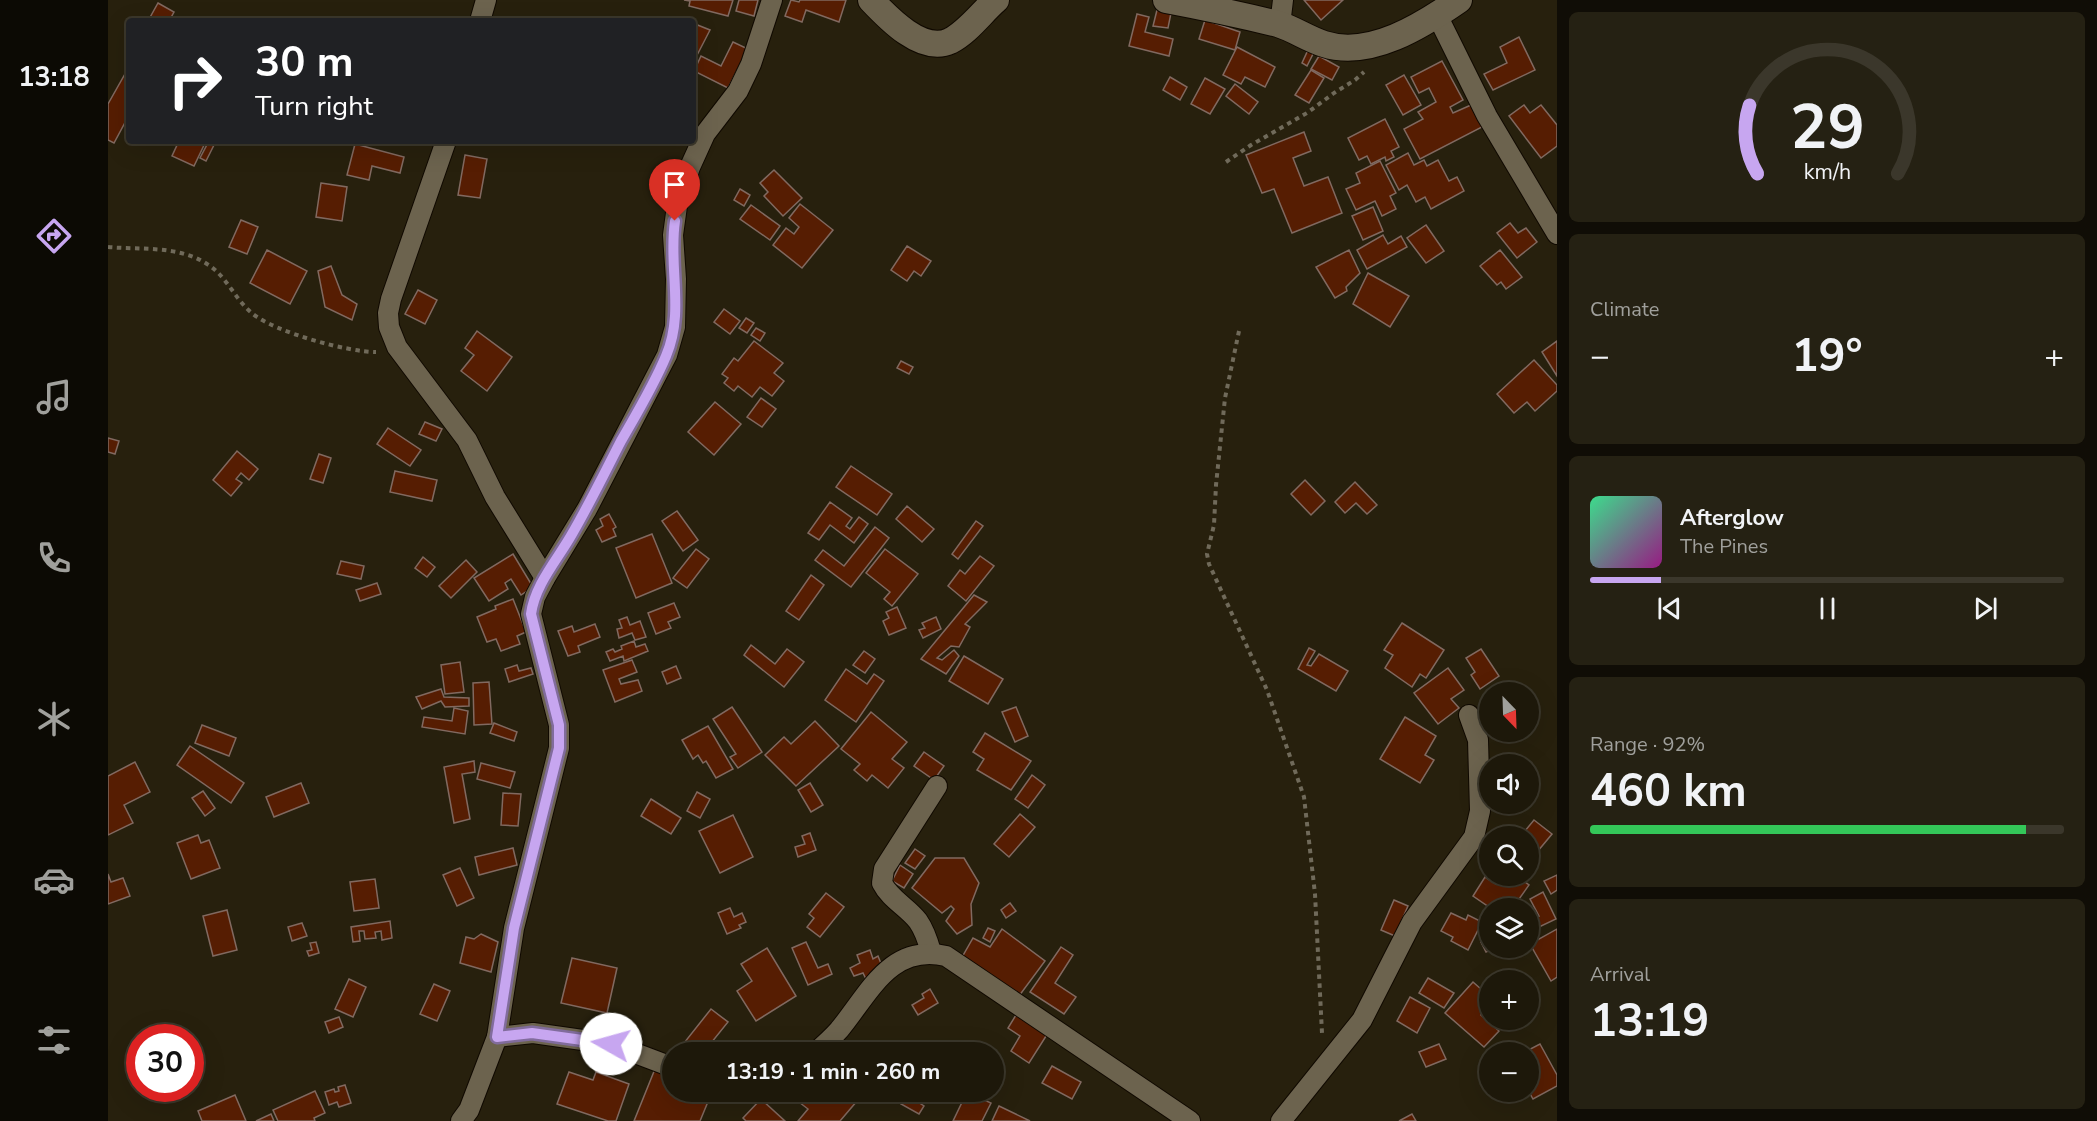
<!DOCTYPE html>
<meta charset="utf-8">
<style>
body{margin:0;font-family:"Nunito Sans",sans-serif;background:#252113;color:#f1f3f6;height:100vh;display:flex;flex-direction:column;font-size:22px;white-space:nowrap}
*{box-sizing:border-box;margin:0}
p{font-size:20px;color:#a0a09c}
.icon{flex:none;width:33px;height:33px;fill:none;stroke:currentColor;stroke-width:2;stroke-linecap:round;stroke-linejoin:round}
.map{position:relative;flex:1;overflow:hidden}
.side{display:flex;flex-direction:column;gap:12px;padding:12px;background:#100d06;width:540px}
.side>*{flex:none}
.hud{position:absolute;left:18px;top:18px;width:570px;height:126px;border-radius:6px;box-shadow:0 6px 24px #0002,0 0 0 2px #3b372b;background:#202124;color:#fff;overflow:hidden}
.needle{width:39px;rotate:157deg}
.controls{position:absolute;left:1371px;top:682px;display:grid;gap:12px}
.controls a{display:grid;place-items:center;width:60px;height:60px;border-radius:50%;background:#1d180a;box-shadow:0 6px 24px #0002,0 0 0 2px #3b372b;font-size:30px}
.speed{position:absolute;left:18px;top:1024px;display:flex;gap:12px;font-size:30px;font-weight:700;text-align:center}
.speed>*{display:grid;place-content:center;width:78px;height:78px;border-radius:50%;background:#1d180a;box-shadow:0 6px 24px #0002,0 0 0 2px #3b372b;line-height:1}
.speed .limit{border:9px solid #d22;background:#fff;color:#111}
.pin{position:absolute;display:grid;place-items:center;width:51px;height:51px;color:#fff;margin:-62px -26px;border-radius:50% 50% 50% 0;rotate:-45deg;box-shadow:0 0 6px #0007}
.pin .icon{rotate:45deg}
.me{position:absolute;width:66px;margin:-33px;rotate:277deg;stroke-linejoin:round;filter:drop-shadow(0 0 4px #0008)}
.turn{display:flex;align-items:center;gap:21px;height:126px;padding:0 30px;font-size:27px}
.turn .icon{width:78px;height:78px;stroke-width:2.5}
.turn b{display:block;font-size:42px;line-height:51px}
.big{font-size:45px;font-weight:700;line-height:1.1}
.side .tile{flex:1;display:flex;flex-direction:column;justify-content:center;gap:9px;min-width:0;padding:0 21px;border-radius:9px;background:#252113}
.side .dial{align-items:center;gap:0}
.dial svg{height:156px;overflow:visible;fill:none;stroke:#3b372b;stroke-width:7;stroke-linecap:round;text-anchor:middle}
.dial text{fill:#f1f3f6;stroke:none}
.song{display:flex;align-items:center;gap:18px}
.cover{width:72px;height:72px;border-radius:9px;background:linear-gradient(135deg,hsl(150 70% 55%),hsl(310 70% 35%))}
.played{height:6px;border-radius:3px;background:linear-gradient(90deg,#c7a6f0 15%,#3b372b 15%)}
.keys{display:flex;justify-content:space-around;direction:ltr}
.heat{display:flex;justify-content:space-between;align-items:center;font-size:33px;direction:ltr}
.charge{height:9px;border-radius:4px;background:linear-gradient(90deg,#34c759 92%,#3b372b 0)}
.trip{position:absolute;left:554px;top:1042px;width:342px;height:60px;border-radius:30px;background:#1d180a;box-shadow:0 6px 24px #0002,0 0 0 2px #3b372b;font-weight:700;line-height:60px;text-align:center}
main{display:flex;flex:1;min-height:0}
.tab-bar{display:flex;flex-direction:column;width:108px;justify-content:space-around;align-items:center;background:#0c0a04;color:#a0a09c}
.tab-bar .icon{width:42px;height:42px}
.tab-bar .selected{color:#c7a6f0}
.tab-bar b{font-size:27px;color:#f1f3f6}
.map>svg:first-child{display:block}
.building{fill:#561d02;stroke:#816960;stroke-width:1.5}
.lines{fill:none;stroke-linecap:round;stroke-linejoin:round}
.minor-casing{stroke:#100900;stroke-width:22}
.tertiary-casing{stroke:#100900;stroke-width:28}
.path{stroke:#706a5a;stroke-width:4;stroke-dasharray:4.5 4.5;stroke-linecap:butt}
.minor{stroke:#6c634e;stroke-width:20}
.tertiary{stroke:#6c634e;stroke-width:26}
.route-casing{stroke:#816c9c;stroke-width:15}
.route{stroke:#c7a6f0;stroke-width:10}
</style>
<main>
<nav class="tab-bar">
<b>13:18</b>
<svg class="icon selected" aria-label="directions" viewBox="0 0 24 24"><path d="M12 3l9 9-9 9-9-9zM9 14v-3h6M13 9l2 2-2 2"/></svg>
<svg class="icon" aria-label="music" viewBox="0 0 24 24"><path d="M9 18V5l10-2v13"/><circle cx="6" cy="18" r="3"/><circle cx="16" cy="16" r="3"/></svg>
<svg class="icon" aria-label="phone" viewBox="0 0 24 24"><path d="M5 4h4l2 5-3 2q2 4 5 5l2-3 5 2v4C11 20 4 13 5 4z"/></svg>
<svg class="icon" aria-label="climate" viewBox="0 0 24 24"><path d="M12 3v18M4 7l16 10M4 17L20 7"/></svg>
<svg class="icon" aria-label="car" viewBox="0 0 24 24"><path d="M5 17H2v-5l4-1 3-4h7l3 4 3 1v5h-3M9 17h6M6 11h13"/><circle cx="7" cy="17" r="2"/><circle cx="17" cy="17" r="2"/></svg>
<svg class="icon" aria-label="filters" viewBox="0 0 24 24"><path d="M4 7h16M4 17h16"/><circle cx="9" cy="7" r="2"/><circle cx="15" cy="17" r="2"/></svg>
</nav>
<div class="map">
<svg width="1449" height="1121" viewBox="0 0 1449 1121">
<rect width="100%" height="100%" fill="#27200d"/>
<g class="building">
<path d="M576,0H625L620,16L581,6L582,1Z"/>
<path d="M631,0H650L646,16L628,11Z"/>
<path d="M683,0L691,2L692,0H738L731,22L698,10L694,22L677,16Z"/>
<path d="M1196,0H1235L1213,20Z"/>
<path d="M50,3L66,12L61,21H40Z"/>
<path d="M1049,10L1063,13L1060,28L1045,26Z"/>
<path d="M1029,14L1041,17L1037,32L1065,39L1061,56L1021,46Z"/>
<path d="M1097,20L1132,32L1127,50L1091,39Z"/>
<path d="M587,24L602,30L585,63V29Z"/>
<path d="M1411,37L1427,70L1385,90L1376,74L1399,63L1392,47Z"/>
<path d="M625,42L640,49L620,88L586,71L593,56L613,66Z"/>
<path d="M1129,47L1167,67L1157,87L1137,77L1133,84L1115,75Z"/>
<path d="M1200,50L1205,54L1199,66L1194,63Z"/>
<path d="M1211,56L1231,67L1224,80L1203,69Z"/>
<path d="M1334,61L1355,100L1342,107L1345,113L1363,105L1374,127L1312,159L1296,129L1315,119L1310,112L1328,102L1321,88L1311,93L1303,77Z"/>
<path d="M1203,70L1216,78L1201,103L1187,95Z"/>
<path d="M17,74L21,76V115L6,143L0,140V104Z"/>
<path d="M1296,75L1313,105L1295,115L1278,85Z"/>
<path d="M1062,77L1079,87L1072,100L1055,90Z"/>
<path d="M1097,78L1117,89L1102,114L1083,104Z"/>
<path d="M1127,84L1150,102L1141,114L1118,96Z"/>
<path d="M1416,105L1422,113L1433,105L1449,125V146L1433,158L1401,116Z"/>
<path d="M1277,119L1291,147L1283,151L1286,157L1278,161L1277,157L1263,164L1259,156L1251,160L1240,138Z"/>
<path d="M1196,132L1203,151L1185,158L1196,186L1220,177L1234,213L1184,233L1166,189L1154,193L1138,155Z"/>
<path d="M71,141H98L86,166L64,156Z"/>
<path d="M101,141H108L98,161L92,158Z"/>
<path d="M247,144L296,157L292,173L264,166L261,180L239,175Z"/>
<path d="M1300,153L1306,165L1316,160L1319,166L1330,160L1341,181L1349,177L1356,191L1323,209L1317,197L1308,202L1299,185L1291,190L1278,165Z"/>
<path d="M357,155L379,159L372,198L350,195Z"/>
<path d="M1272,161L1288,193L1282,196L1288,209L1274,216L1267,201L1248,210L1238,189L1252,183L1248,173Z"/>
<path d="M666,170L694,198L675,216L656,196L660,192L652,183Z"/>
<path d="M213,183L239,187L234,221L208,217Z"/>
<path d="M632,189L642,195L636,206L626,200Z"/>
<path d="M692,204L725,230L694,268L665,245L678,228L686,234L691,227L681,218Z"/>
<path d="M643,205L672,226L662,240L632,219Z"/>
<path d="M1265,207L1275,231L1255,240L1244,216Z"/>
<path d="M133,220L150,227L139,254L121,247Z"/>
<path d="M1402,223L1410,233L1418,228L1429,242L1409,258L1389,233Z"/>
<path d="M1318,225L1336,251L1318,263L1299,238Z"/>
<path d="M1275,235L1280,244L1293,236L1299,247L1259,269L1249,250Z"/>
<path d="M799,246L823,261L813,276L806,271L799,281L783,270Z"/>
<path d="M159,250L199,271L182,304L142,283Z"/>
<path d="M1241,250L1252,273L1238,287L1239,291L1227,298L1208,267Z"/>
<path d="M1392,250L1414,277L1398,289L1393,282L1389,285L1372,266Z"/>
<path d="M223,266L234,295L249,304L244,320L217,307L210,271Z"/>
<path d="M1260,273L1301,296L1282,327L1245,304Z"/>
<path d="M310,290L329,300L317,324L297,314Z"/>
<path d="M616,309L632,321L622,334L606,322Z"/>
<path d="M638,318L646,323L639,333L631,328Z"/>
<path d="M648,328L657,333L652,341L643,335Z"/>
<path d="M369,331L404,357L379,391L353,371L366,355L357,348Z"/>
<path d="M646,341L675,363L666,373L676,381L664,396L652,387L644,397L630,386L626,391L616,383L620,378L614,374L626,358L630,361Z"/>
<path d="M1449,341V376L1434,352Z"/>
<path d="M1426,360L1449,385V391L1427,411L1419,402L1406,413L1389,394Z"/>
<path d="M793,361L805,367L801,374L789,368Z"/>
<path d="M653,398L668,409L654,427L639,417Z"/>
<path d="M607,402L633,424L606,455L580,432Z"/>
<path d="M317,422L334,429L328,441L311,434Z"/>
<path d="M280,428L313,450L302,466L269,444Z"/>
<path d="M0,438L11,441L7,454L0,452Z"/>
<path d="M129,451L150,469L141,480L133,473L128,479L134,483L123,496L105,480Z"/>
<path d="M211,454L223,458L215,483L202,479Z"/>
<path d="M743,466L784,494L769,515L728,487Z"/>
<path d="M287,471L329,480L324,501L282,492Z"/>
<path d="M1197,480L1217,501L1203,515L1183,494Z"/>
<path d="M1247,482L1269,505L1259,514L1248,503L1237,513L1227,502Z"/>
<path d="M722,502L744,518L738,526L742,529L751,517L760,524L746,543L722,525L711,540L700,533Z"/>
<path d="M799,506L826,529L814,542L788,519Z"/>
<path d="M569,511L590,540L575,551L554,521Z"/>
<path d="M501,514L508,527L505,529L508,536L494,542L488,530L495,526L492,519Z"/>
<path d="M868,521L875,526L850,559L844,554Z"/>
<path d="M767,527L781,538L743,587L707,560L715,550L736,566Z"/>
<path d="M544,534L564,583L528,598L508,548Z"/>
<path d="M588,549L601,559L579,588L565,578Z"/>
<path d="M777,549L810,574L784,606L776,599L782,592L758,573Z"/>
<path d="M405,554L425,587L413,595L403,579L397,583L400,589L381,601L366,578Z"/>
<path d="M872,556L886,566L858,601L840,586L852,570L857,574Z"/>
<path d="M315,557L327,567L319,577L307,568Z"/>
<path d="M358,560L369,572L343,598L331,586Z"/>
<path d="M233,561L256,566L253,579L229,574Z"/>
<path d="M703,575L716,585L691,620L678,611Z"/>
<path d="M269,583L273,594L252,601L248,590Z"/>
<path d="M866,595L879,602L857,624L862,627L851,647L843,646L829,658L834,660L846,650L851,656L838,674L813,659Z"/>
<path d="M405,599L418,632L409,636L412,644L393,651L388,639L379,642L369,617L388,609L387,606Z"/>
<path d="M566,603L572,617L560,622L563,628L548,634L540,613Z"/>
<path d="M789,607L798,628L781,635L775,621L781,618L778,612Z"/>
<path d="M519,617L522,625L532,621L538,637L527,640L524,633L511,638L509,629L514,628L511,620Z"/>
<path d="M828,617L833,629L815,638L811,630L817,628L814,623Z"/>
<path d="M1294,623L1336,650L1318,678L1312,674L1304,687L1277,668L1285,655L1276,650Z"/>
<path d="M487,624L492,637L470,646L472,652L460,656L450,631L464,626L466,632Z"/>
<path d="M526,641L528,647L537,644L540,651L516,661L515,656L502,661L498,652L505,649L507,652L514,649L513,646Z"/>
<path d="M643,645L667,664L679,649L696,662L676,687L636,655Z"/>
<path d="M1201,648L1207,651L1199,665L1203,666L1211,654L1240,671L1228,691L1190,669Z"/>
<path d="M1373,649L1391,676L1372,689L1363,675L1367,672L1358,658Z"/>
<path d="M756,651L767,659L757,673L745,665Z"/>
<path d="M856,656L895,679L880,704L841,681Z"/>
<path d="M524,660L529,672L511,679L513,684L530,680L534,691L507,702L495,670Z"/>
<path d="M352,662L356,692L337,694L333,665Z"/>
<path d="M409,665L411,671L423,668L425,674L401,682L397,669Z"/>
<path d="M568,666L573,678L559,684L554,672Z"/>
<path d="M1340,668L1356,690L1343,699L1351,708L1330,724L1306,693Z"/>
<path d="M738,669L759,684L766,674L776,681L748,722L717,700Z"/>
<path d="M381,682L384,724L366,725L365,683Z"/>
<path d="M333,689L336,697L361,698V706L337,707L333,701L314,709L308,697Z"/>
<path d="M624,707L654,752L630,768L622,757L628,754L605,719Z"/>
<path d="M908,707L920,736L907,742L894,712Z"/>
<path d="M346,708L360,711L357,734L314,727L316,717L344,721Z"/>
<path d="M763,712L799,742L784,759L796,768L780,788L764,775L759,781L746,770L752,764L733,749Z"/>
<path d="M1297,717L1328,736L1317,755L1326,760L1312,783L1272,759Z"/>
<path d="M707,721L731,746L688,786L657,755L676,737L683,744Z"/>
<path d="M386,723L409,732L406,741L382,733Z"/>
<path d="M94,725L128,738L121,756L87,743Z"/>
<path d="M600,726L625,769L608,778L598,761L595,763L590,755L585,759L574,740Z"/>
<path d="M877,733L923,761L903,790L869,770L876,759L865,752Z"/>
<path d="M82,746L136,783L123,803L69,765Z"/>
<path d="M816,752L836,766L826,780L806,766Z"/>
<path d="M366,761L367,772L354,774L362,819L346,823L336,767Z"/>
<path d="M27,762L42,792L16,805L25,823L0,835V776Z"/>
<path d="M373,763L407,772L402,788L369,779Z"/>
<path d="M924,775L937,785L920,808L907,799Z"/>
<path d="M193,783L201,803L166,817L158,797Z"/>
<path d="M702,783L715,805L703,812L690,790Z"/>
<path d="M95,791L107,808L97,816L84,798Z"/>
<path d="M589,792L602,799L592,818L579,811Z"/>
<path d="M395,793L413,794L410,826L393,825Z"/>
<path d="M543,799L573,818L563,834L533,816Z"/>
<path d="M912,814L927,827L901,857L886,844Z"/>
<path d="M625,815L645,857L612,873L591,831Z"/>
<path d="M1426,820L1444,834L1420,863V837H1412Z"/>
<path d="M702,833L708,850L690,857L687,847L697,844L694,836Z"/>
<path d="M90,835L93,843L101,840L112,868L83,879L69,843Z"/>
<path d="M405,848L409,865L371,875L367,857Z"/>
<path d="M807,849L817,856L807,869L797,863Z"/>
<path d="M827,858H856L871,883L863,904L864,925L849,934L838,921L846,909L843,906L834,913L804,888Z"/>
<path d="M792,865L805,874L796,888L784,881Z"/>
<path d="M352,868L366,898L349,906L335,875Z"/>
<path d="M0,874L3,882L15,878L22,896L0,904Z"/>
<path d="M1449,875V890L1443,894L1436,881Z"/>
<path d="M1394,876H1409L1421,885L1404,909H1384L1365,896L1377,877L1388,884Z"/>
<path d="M267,879L271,908L246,911L242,882Z"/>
<path d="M1435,892L1448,919L1431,927L1426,918L1431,916L1422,899Z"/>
<path d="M718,893L736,907L712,937L699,927L706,918L701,914Z"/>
<path d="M1286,900L1300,906L1287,936L1273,930Z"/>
<path d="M902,903L908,911L898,918L893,910Z"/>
<path d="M622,908L626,917L634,913L638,922L631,925L633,928L619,934L610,913Z"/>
<path d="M119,910L129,950L105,956L95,916Z"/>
<path d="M1343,913L1358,920L1360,915L1374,922L1360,950L1343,941L1345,937L1333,931Z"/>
<path d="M282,921L284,938L274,940L273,931L267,932L268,938L257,939L256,931H251L252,941L245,942L243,927Z"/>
<path d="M194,923L199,936L184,941L180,927Z"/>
<path d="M880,928L887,931L882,942L875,938Z"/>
<path d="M894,929L937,961L911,996L853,959L865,938L882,947Z"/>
<path d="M1449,929V977L1443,981L1422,944Z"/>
<path d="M373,934L390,942L383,972L352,963L358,937L366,939Z"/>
<path d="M1382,938V948H1387L1378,952L1373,942Z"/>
<path d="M208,942L211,953L201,956L199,951L204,950L202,943Z"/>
<path d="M698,942L710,968L720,964L724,974L700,985L684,948Z"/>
<path d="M953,947L965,955L947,983L968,997L956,1014L922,992Z"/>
<path d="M659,948L688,996L648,1021L629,991L644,981L633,964Z"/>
<path d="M762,950L765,959L770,956L776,971L758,979L755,973L746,976L742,968L752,963L749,955Z"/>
<path d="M464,958L509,968L499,1013L453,1003Z"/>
<path d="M1320,978L1346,993L1336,1008L1311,993Z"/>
<path d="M241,979L258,987L245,1017L227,1009Z"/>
<path d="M1365,982L1382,997V1006L1373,1015L1391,1031L1376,1047L1337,1013Z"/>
<path d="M326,984L342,991L329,1021L312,1014Z"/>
<path d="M822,989L830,1003L810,1015L804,1005L816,998L814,994Z"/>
<path d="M1302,997L1322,1008L1309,1033L1289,1021Z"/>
<path d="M603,1009L620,1022L595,1053H589L576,1043Z"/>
<path d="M908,1015L940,1033L921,1063L903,1051L912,1036L900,1028Z"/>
<path d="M231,1017L235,1027L221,1033L217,1022Z"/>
<path d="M1331,1044L1338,1059L1318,1067L1311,1052Z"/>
<path d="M1432,1044L1449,1075V1086L1425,1099L1420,1090V1081L1429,1077L1425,1068L1420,1070V1053H1415Z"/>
<path d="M944,1066L973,1082L964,1099L934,1083Z"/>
<path d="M547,1069L564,1075V1092H604L592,1121H526Z"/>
<path d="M461,1072L485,1080L488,1072L521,1084L508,1121H500L449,1104Z"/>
<path d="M237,1085L243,1103L231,1107L229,1102L221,1105L217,1092L226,1089L227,1092L231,1091L230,1087Z"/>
<path d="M207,1091L217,1113L206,1118L207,1121H170L165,1110Z"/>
<path d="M693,1092H738L749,1101L732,1121H690L700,1109L687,1099Z"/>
<path d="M800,1092H815L810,1102L816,1106L811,1114L793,1104Z"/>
<path d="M833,1092H851L846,1100Z"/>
<path d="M859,1092L883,1103L874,1121H845Z"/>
<path d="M127,1095L138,1121H94L90,1111Z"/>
<path d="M653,1099L677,1121H638L635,1118Z"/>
<path d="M891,1106L922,1121H884Z"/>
<path d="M163,1114L166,1121H148Z"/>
<path d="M1304,1114L1308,1121H1291Z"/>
</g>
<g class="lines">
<defs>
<g id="minor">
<path d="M1329,15L1379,116L1449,234"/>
<path d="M372,21L378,0"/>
<path d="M1172,25L1175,0"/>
<path d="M338,141L283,299L280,313L281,327L289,347L359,440L387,497L437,578"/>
<path d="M823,952C820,941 817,931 810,921C799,907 782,899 774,883L776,869L829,786"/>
<path d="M389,1037L425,1033L503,1044L564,1067"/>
<path d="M707,1053C715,1046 724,1038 731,1030C761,994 782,943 838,956L1082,1121"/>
<path d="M628,1092H640"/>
<path d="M353,1121L361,1110L389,1037L406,928L451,748V725L423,614L427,597L437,578L479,509L559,355L567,327L568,279L565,235L569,206L582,167L597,134L630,91L643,64L664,0"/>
<path d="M1173,1121L1254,1020L1304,922L1366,837L1372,811L1370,740L1361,715"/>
</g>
<g id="tertiary">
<path d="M763,0C780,18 814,54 842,41C860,32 874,12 888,0"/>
<path d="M1058,0C1095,7 1133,15 1170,24C1186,29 1200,39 1216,44C1262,59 1315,25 1351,0"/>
</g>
</defs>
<use href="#minor" class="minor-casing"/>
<use href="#tertiary" class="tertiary-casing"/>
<g class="path">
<path d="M1118,162L1143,145L1199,113L1226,93L1247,80L1256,72"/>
<path d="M0,247C32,250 70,245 99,264C119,276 127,300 145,314C167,332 239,352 268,352"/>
<path d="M1131,331L1117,398L1108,485L1106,525L1099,554L1101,564L1159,690L1196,797L1207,894L1214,1033"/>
</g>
<use href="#minor" class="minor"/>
<use href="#tertiary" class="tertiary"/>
</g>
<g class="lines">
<defs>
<path id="route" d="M503,1044L424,1033L389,1037L406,928L451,748V725L423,614C427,584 450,559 464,534C482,503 497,472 513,441C529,413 546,385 558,356C577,312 560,266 567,221"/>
</defs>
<use href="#route" class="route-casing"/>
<use href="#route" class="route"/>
</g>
</svg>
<div class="controls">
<a><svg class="needle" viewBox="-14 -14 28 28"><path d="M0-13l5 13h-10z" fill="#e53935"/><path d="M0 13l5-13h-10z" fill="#a0a09c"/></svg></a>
<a><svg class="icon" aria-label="sound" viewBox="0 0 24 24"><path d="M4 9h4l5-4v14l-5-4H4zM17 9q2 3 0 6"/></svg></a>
<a><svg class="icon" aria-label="search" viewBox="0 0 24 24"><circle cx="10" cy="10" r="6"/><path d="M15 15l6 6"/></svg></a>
<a><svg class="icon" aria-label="layers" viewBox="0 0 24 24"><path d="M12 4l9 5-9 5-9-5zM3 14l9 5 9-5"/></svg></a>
<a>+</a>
<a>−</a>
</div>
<div class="speed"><div class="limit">30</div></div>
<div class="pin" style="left:567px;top:221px;background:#d93025"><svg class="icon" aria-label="arrive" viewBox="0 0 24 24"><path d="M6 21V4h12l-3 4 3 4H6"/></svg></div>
<svg class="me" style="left:503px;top:1044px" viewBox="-20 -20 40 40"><circle r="19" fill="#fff"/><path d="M0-13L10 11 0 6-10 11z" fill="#c7a6f0"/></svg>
<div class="trip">13:19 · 1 min · 260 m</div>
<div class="hud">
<div class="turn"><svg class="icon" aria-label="right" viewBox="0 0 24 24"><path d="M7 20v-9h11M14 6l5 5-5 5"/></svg><div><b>30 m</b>Turn right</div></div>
</div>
</div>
<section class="side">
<div class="tile dial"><svg viewBox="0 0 100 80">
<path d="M14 69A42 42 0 1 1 86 69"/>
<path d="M14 69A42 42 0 0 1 10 34" stroke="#c7a6f0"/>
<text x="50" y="56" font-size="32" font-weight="700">29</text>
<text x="50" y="72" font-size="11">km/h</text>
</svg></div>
<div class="tile"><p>Climate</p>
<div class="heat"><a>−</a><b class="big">19°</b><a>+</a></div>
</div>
<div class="tile">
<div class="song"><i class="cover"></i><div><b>Afterglow</b><p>The Pines</p></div></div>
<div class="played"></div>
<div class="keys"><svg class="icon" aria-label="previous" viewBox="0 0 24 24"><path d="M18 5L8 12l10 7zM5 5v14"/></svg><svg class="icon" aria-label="pause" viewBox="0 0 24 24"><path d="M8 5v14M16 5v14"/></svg><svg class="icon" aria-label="next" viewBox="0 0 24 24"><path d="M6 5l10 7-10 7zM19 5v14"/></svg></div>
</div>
<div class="tile"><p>Range · 92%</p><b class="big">460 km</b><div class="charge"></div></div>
<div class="tile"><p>Arrival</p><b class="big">13:19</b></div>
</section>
</main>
